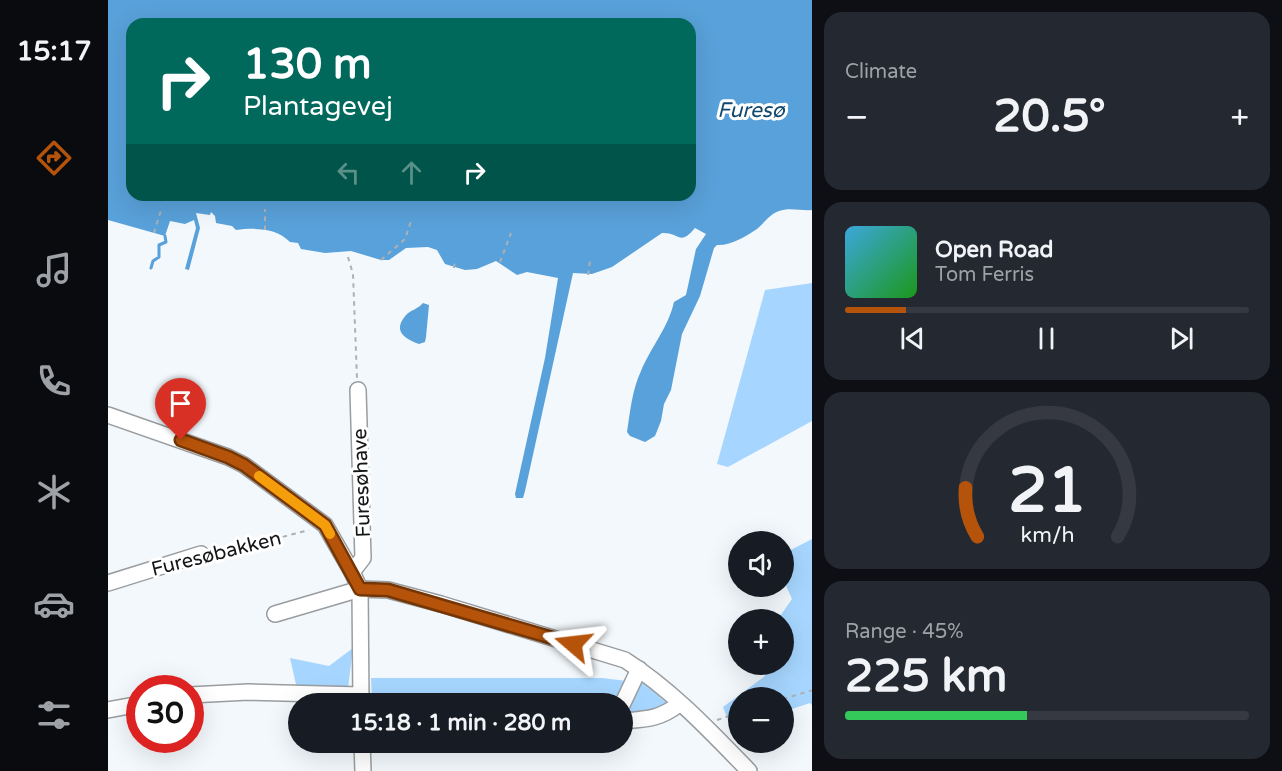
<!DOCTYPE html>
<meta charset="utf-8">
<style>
body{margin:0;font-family:"Varela Round",sans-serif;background:#242831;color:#f1f3f6;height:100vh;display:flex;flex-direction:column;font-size:22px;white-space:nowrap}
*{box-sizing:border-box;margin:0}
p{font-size:20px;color:#9ea1a6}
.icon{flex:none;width:33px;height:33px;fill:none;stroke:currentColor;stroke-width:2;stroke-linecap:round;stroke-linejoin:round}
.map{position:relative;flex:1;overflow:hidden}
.details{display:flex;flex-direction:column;gap:12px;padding:12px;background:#0d0f14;width:470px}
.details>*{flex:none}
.banner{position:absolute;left:18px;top:18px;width:570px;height:183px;border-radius:18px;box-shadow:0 6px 24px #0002;background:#00695c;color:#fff;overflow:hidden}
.fabs{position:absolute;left:620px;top:531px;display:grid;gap:12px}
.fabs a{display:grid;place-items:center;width:66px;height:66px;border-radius:50%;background:#171b24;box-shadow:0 6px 24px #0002;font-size:30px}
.speed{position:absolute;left:18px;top:675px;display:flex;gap:12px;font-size:30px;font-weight:700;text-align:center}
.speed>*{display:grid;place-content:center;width:78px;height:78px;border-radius:50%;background:#171b24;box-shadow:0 6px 24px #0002;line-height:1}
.speed .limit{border:9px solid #d22;background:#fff;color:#111}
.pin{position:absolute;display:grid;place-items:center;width:51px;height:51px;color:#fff;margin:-62px -26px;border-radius:50% 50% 50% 0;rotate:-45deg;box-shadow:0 0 6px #0007}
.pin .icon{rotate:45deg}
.me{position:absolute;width:66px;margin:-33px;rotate:287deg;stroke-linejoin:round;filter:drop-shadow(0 0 4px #0008)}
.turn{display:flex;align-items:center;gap:21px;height:126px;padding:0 18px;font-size:27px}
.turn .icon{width:78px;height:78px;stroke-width:2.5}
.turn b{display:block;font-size:42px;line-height:51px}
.lanes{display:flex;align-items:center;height:57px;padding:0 18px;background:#0003;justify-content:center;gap:30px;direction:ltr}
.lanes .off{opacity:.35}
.big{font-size:45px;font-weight:700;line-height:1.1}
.details .widget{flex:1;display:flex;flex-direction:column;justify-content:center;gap:9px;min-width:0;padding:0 21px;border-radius:18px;background:#242831}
.details .dial{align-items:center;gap:0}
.dial svg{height:156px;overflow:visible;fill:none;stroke:#363941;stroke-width:7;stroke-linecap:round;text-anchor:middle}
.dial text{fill:#f1f3f6;stroke:none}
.song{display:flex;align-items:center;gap:18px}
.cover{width:72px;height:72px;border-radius:9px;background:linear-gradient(135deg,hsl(200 70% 55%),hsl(120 70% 35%))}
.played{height:6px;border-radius:3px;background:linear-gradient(90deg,#b45309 15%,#363941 15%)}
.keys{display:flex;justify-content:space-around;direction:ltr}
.heat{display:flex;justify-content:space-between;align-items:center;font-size:33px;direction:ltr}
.charge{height:9px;border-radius:4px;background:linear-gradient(90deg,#34c759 45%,#363941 0)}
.trip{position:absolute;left:180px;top:693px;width:345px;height:60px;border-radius:30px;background:#171b24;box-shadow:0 6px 24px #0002;font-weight:700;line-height:60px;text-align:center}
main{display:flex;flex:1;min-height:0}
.menu{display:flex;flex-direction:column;width:108px;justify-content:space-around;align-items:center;background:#090b0e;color:#9ea1a6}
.menu .icon{width:42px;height:42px}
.menu .on{color:#b45309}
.menu b{font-size:27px;color:#f1f3f6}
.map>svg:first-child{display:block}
.green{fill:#a6d6ff}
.water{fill:#59a1da;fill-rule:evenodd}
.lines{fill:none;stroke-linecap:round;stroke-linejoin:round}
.stream{stroke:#59a1da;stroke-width:3}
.minor-casing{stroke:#999da0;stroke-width:18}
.path{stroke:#adb1b4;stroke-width:2;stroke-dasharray:4.5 4.5;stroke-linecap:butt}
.minor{stroke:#fff;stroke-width:15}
.route-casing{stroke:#753606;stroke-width:15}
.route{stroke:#b45309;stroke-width:10}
.slow{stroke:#f59e0b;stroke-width:10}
.labels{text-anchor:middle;stroke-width:6;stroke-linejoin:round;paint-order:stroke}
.street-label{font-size:20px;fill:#141517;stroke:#fff}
.water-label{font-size:21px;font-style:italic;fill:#12486e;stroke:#fff}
</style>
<main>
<nav class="menu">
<b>15:17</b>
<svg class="icon on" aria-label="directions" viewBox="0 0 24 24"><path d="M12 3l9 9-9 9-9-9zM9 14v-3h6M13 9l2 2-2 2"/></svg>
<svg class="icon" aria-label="music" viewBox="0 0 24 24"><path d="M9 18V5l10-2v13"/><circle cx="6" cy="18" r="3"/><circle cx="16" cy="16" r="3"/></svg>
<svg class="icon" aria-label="phone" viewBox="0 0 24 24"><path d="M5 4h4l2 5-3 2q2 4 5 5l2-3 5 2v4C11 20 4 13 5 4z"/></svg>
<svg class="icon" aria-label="climate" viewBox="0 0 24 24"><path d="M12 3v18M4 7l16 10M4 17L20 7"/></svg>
<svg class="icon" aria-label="car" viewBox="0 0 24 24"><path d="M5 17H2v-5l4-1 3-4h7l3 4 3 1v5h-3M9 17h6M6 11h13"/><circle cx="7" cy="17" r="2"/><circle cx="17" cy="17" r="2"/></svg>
<svg class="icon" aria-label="filters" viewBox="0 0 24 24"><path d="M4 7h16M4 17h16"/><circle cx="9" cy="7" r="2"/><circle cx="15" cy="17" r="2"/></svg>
</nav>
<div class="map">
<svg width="705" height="771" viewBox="0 0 705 771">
<rect width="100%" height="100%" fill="#f3f8fc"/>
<g class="green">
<path d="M704,283V421L620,467L609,464L657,290Z"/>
<path d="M704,539V705L702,703L675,712V698H630V726L623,728L615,707L657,676L655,665L675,664V620L670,619L684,599L675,579V554Z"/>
<path d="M245,648L240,688L189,689L182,658L221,666Z"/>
<path d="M263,678H494L536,683L561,705L560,709L515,717L514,704L298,703L264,700Z"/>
</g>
<g class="water">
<path d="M0,0H704V210C694,211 681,207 671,211C662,214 656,223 649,229C639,236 622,246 609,245L606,248L592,296L574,334L563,390L556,404L553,421L547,436L537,442L522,436L519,432C522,412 524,390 533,371C543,347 560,328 566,302L578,295L588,249L598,234L587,228C571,247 572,232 554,233L504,267L484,274L465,273L417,491L415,498H408L407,494L437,358L450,278L419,272L409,275L388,261L369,269L357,270L337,264L329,250L320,247L298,248L281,260H273L243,251L217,253L193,249L190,243L182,242C168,227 146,228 128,230L124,226L108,223L107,216L103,212L102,215L88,213L92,228L81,270L77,269L88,228L86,220L77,224L62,221L57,236L0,220ZM24,24H582V195H24Z"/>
<path d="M315,303L321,305L318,337L317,342L311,344C297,339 284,331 298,315C303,310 310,309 315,303Z"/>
</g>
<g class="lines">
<path class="stream" d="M43,268L45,261L51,257V245L58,242L57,236"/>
<defs>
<g id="minor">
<path d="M0,415L120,457L136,465L217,525L244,572L252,589L253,704"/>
<path d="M244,572L255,558L250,390"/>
<path d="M0,583L93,554"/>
<path d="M167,614L252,589L280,590L333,604L517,660C564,690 603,732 641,771"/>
<path d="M82,695L140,692L253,695"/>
<path d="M514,705L531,669"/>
<path d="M0,710L32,704"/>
<path d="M514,721C539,719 552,719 571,704"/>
<path d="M254,742L255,771"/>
</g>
</defs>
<use href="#minor" class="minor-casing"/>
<g class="path">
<path d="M157,230V209"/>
<path d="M46,233L54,207"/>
<path d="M240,257L245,274L249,379"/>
<path d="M273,260L297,239L304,218"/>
<path d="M392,262L403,233"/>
<path d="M346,268L347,259"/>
<path d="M480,275L482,261"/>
<path d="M105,555L201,530"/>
<path d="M675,699L705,690"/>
<path d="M609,720L630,713"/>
</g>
<use href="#minor" class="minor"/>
</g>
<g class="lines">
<defs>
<path id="route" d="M73,440L120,457L136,465L217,525L252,589L280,590L465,644"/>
</defs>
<use href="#route" class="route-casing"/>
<use href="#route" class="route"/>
<path class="slow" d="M151,476L217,525L222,534"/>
</g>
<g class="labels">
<g class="street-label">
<text transform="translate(253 483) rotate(-92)" y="7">Furesøhave</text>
<text transform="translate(108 553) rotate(-14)" y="7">Furesøbakken</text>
</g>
<g class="water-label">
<text x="643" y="117">Furesø</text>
</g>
</g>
</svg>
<div class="fabs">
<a><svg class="icon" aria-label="sound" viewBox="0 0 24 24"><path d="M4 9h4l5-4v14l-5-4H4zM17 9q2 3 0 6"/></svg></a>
<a>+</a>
<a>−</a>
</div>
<div class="speed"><div class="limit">30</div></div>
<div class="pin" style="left:73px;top:440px;background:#d93025"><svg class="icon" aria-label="arrive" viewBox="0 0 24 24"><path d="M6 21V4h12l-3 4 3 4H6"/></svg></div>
<svg class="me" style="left:465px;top:644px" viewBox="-20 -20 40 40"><path d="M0-17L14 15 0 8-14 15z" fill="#b45309" stroke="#fff" stroke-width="4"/></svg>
<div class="trip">15:18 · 1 min · 280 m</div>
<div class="banner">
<div class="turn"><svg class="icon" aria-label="right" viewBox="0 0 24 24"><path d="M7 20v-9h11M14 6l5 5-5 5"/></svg><div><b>130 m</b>Plantagevej</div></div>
<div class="lanes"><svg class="icon off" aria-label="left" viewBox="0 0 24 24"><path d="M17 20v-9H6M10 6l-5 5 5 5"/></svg><svg class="icon off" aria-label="ahead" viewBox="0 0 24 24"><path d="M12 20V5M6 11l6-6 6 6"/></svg><svg class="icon" aria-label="right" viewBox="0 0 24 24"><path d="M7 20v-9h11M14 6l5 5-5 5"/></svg></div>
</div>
</div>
<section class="details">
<div class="widget"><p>Climate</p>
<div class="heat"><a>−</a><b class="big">20.5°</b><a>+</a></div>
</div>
<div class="widget">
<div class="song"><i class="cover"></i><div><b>Open Road</b><p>Tom Ferris</p></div></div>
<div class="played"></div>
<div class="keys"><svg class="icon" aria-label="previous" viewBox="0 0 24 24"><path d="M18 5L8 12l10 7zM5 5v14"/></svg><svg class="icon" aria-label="pause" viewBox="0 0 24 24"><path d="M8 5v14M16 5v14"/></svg><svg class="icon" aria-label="next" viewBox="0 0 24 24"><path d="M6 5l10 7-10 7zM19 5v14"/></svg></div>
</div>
<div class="widget dial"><svg viewBox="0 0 100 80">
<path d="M14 69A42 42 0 1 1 86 69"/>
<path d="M14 69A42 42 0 0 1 8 44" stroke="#b45309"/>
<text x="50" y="56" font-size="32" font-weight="700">21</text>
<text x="50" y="72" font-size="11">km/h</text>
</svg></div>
<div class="widget"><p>Range · 45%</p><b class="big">225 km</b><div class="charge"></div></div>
</section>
</main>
